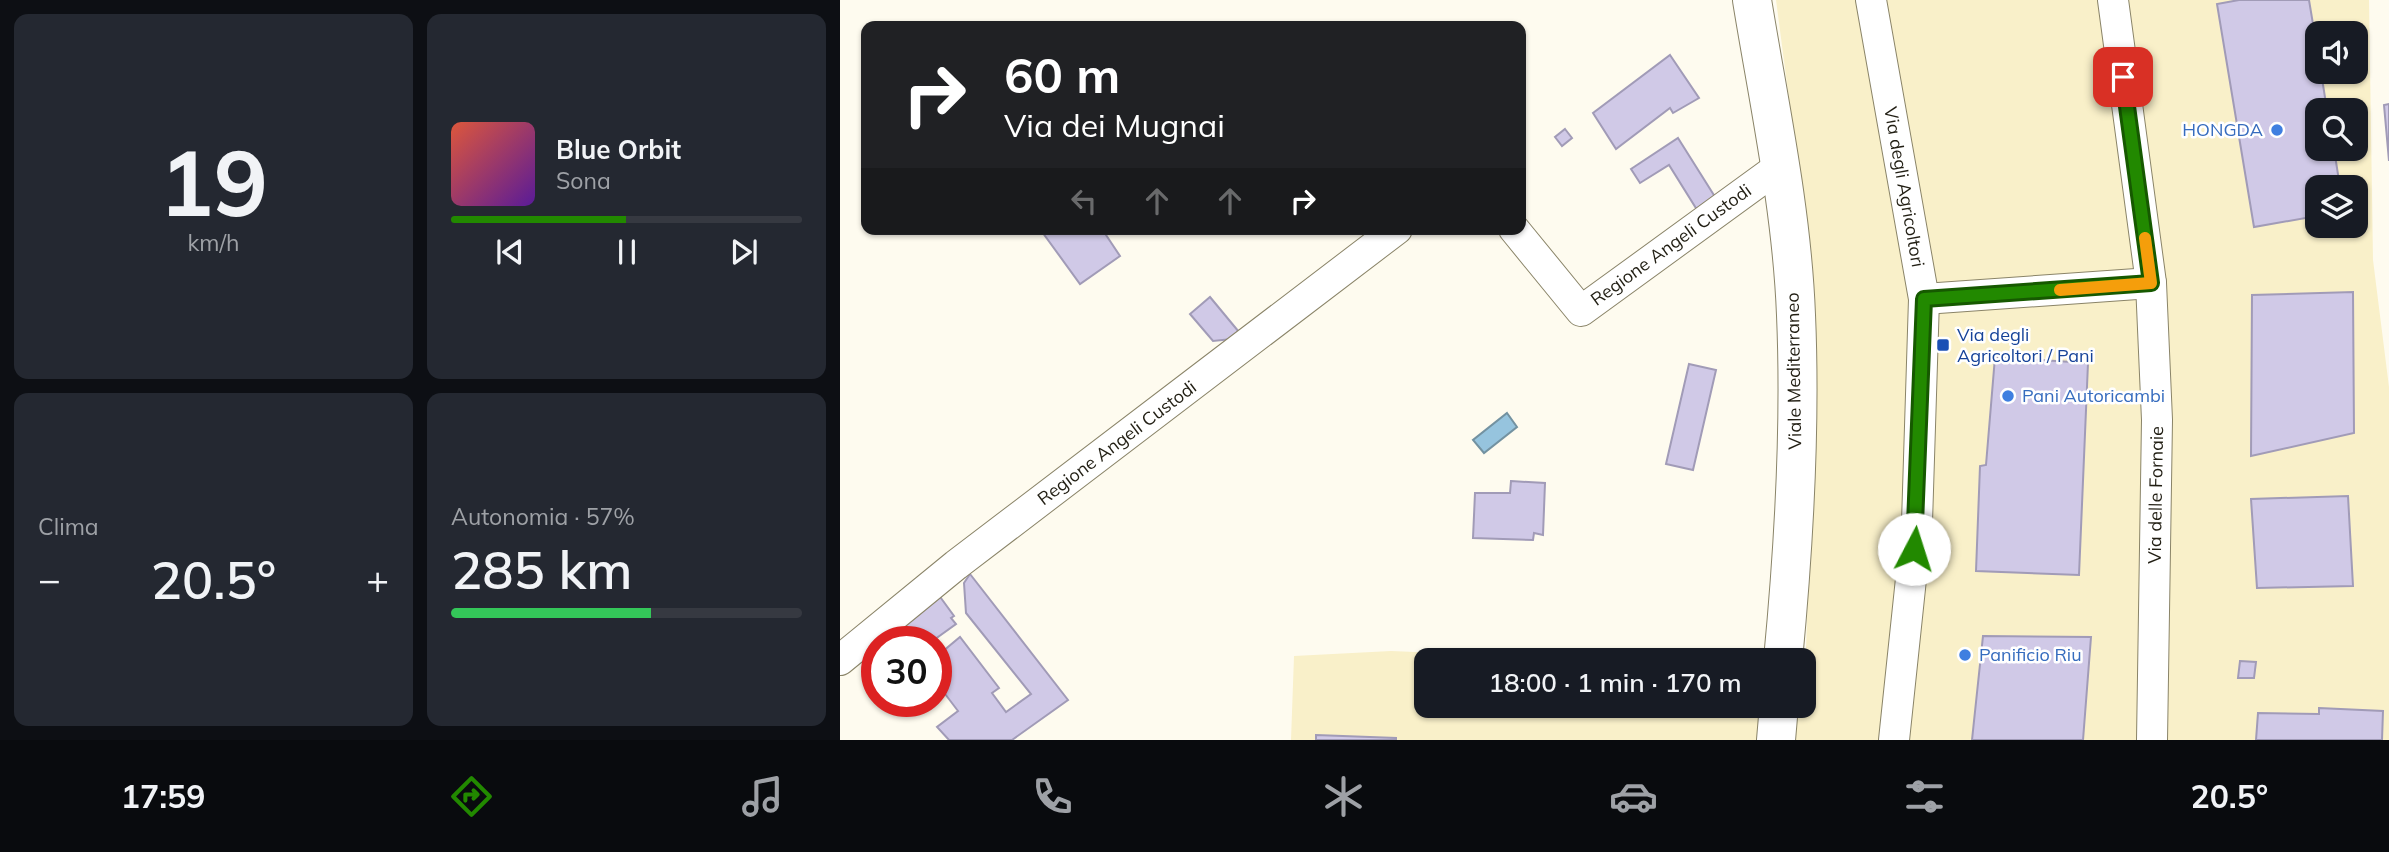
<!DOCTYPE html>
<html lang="it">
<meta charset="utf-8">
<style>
body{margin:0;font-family:Mulish,sans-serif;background:#242831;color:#f1f3f6;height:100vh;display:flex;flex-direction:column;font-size:26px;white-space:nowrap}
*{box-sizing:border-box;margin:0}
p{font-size:23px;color:#9ea1a6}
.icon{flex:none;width:38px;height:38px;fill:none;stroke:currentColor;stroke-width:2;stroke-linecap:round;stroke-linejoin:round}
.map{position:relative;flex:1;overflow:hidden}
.sheet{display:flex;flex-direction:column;gap:14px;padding:14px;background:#0d0f14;width:840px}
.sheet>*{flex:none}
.hud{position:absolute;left:21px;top:21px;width:665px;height:214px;border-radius:14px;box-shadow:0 2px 5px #0004;background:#202124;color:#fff;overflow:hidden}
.tools{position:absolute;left:1465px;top:21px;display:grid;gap:14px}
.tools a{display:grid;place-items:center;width:63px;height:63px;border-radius:14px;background:#171b24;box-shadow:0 2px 5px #0004;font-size:35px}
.speed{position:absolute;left:21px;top:626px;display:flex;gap:14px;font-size:35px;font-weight:700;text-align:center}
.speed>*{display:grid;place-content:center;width:91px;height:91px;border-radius:50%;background:#171b24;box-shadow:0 2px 5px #0004;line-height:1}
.speed .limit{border:10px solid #d22;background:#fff;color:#111}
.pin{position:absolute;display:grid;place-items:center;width:60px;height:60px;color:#fff;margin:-30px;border-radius:14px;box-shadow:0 4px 10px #0006}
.me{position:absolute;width:77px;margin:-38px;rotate:5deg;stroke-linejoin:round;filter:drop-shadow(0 0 5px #0008)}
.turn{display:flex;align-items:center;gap:24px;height:147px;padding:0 28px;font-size:32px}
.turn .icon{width:91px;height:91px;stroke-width:2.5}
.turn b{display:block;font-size:49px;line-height:60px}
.lanes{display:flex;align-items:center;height:66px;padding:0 28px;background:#0003;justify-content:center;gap:35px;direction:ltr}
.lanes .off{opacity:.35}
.big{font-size:52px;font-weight:600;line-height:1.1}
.sheet .widget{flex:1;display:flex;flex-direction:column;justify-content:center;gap:10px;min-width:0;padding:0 24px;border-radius:14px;background:#242831}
.sheet .dial{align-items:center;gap:0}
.dial b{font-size:91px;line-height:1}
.song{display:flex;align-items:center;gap:21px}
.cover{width:84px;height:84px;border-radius:10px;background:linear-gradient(135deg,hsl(10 70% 55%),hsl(270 70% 35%))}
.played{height:7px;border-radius:4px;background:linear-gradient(90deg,#228900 50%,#363941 50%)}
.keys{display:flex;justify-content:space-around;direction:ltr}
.heat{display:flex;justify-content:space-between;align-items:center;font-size:38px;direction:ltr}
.charge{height:10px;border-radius:5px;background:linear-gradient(90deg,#34c759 57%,#363941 0)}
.sheet .tiles{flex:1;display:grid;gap:14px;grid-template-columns:repeat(2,1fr)}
.trip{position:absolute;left:574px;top:648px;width:402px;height:70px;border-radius:14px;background:#171b24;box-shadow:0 2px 5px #0004;font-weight:600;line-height:70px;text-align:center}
.dock{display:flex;height:112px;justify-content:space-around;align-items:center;background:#090b0e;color:#9ea1a6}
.dock .icon{width:49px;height:49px}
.dock .on{color:#228900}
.dock b{font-size:32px;color:#f1f3f6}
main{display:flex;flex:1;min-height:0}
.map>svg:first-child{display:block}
.built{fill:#f9f0c9;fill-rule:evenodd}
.water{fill:#96c4de;stroke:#7392a1;stroke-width:2}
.building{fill:#d0c9e7;stroke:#a19bb7;stroke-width:2}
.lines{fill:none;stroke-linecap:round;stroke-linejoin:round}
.minor-casing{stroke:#8a8468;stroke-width:32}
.primary-casing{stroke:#8a8468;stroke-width:40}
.minor{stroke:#fff;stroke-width:30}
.primary{stroke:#fff;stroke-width:38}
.route-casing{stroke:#165900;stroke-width:18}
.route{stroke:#228900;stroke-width:12}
.slow{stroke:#f59e0b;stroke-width:12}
.shop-dot{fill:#3f7fe0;stroke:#fff;stroke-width:2.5}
.transit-dot{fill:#1a4fb4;stroke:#fff;stroke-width:2.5}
.labels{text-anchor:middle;stroke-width:5;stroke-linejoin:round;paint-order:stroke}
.shop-label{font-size:18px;fill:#366cbe;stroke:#fff;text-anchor:start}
.street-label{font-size:18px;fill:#211e13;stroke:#fff}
.transit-label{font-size:18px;fill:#164399;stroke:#fff;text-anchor:start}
</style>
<main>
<section class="sheet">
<div class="tiles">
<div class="widget dial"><b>19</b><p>km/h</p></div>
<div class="widget">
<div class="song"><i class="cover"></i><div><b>Blue Orbit</b><p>Sona</p></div></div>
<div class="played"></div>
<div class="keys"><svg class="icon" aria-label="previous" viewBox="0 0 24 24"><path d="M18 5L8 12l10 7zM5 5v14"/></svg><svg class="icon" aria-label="pause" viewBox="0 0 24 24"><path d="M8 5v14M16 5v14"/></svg><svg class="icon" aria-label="next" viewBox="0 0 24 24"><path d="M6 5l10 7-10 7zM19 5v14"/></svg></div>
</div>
<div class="widget"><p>Clima</p>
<div class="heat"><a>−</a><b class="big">20.5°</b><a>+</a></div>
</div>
<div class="widget"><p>Autonomia · 57%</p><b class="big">285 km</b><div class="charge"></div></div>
</div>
</section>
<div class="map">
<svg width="1549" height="740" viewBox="0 0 1549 740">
<rect width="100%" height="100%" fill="#fefbef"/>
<path class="built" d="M936,0H1529L1533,260L1549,387V740H451L454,656L551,651L774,660H586V705H964L976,363L964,213ZM1477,33H1516V72H1477ZM1477,110H1516V149H1477ZM1477,187H1516V226H1477Z"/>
<path class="water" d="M667,413L677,427L644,453L633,440Z"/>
<g class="building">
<path d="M1399,0H1469L1477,48V72H1481L1487,110H1477V149H1494L1500,187H1477V216L1414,227L1377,4Z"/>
<path d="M830,55L859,98L833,113L830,108L776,149L753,113Z"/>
<path d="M1549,104V161L1544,105Z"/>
<path d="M725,129L732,138L722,146L715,137Z"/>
<path d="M838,138L877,200L859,213L829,165L800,183L791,169Z"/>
<path d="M200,229H262L280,256L240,284Z"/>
<path d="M1513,292L1514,433L1411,456L1412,295Z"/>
<path d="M370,297L399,332L392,339L373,341L350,314Z"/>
<path d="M1155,357L1248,363L1239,575L1136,571L1140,466L1146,465Z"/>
<path d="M849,364L876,370L853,470L826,464Z"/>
<path d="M671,481L705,483L703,535L694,533L693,540L633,538L635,493H670Z"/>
<path d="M1508,496L1513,586L1417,588L1411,499Z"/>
<path d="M130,574L228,700L172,740H109L97,727L118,711L96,682V657L120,637L159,688L152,693L166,712L191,694L126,613L124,583Z"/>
<path d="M98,594L114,616L111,618L116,624L91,642H37V656L29,646Z"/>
<path d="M1143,636L1251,637L1243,740H1132Z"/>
<path d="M1400,661L1416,662L1414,678H1398Z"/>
<path d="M1479,708L1543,711L1542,740H1416L1418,713L1479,714Z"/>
<path d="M476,735L556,738V740H476Z"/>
</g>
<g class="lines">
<defs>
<g id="minor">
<path d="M1031,0L1084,299L1077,522L1054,740"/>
<path d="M1273,0L1311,283L1317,420L1312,740"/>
<path d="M674,229L741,311L939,167"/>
<path d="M1084,299L1311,283"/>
<path d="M0,660L116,565L557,229"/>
</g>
<g id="primary">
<path d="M912,0C929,104 952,210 956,315C961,430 954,545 943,660"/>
<path d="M936,740L939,705"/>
</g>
</defs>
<use href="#minor" class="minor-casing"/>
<use href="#primary" class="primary-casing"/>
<use href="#minor" class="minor"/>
<use href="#primary" class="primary"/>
</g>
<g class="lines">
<defs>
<path id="route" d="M1074,549L1084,299L1311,283L1283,77"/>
</defs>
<use href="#route" class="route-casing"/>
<use href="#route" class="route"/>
<path class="slow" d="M1220,290L1311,283L1305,238"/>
</g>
<g class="shop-dot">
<circle cx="1437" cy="130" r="7"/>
<circle cx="1168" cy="396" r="7"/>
<circle cx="1125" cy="655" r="7"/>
</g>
<rect class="transit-dot" x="1096" y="338" width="14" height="14" rx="3.5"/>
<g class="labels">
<g class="shop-label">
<text x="1423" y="136" text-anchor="end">HONGDA</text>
<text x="1182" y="402">Pani Autoricambi</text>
<text x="1139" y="661">Panificio Riu</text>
</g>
<g class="street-label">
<text transform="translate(1064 187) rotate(80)" y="6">Via degli Agricoltori</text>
<text transform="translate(831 245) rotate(-36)" y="6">Regione Angeli Custodi</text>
<text transform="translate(954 371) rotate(-91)" y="6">Viale Mediterraneo</text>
<text transform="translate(277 443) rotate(-37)" y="6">Regione Angeli Custodi</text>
<text transform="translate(1316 495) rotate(-89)" y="6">Via delle Fornaie</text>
</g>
<g class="transit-label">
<text x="1117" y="341">Via degli<tspan x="1117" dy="21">Agricoltori / Pani</tspan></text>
</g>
</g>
</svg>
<div class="tools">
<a><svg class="icon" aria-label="sound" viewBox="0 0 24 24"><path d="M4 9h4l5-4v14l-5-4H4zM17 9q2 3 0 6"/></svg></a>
<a><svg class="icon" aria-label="search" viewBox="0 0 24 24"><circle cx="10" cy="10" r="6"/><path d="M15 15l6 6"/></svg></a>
<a><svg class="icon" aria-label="layers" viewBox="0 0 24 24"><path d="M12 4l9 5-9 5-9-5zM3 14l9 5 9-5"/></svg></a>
</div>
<div class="speed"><div class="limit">30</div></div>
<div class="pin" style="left:1283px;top:77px;background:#d93025"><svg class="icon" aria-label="arrive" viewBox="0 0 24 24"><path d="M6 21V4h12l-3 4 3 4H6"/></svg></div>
<svg class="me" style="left:1074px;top:549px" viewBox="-20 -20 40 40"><circle r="19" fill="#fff"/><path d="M0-13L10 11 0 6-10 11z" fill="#228900"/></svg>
<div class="trip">18:00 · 1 min · 170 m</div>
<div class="hud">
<div class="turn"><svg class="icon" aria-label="right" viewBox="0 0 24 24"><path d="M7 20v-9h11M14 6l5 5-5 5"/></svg><div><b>60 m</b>Via dei Mugnai</div></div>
<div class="lanes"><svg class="icon off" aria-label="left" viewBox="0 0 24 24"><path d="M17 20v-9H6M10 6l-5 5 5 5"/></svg><svg class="icon off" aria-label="ahead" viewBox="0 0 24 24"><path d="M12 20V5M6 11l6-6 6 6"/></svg><svg class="icon off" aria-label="ahead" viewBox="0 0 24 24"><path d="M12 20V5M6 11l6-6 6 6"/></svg><svg class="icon" aria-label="right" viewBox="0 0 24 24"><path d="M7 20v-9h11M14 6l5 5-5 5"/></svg></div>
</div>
</div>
</main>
<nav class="dock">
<b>17:59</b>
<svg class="icon on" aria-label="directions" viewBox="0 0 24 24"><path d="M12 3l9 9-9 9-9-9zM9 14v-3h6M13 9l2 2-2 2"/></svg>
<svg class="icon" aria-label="music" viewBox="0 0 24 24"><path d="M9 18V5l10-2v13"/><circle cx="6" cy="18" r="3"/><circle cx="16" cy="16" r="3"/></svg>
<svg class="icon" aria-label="phone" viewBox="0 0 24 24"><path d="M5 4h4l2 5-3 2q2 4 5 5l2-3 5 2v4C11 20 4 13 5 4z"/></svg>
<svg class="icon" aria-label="climate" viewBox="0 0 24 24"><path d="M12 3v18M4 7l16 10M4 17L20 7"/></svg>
<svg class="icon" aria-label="car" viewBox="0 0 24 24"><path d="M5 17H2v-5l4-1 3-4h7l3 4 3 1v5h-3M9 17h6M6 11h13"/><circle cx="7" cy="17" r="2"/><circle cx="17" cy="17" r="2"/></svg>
<svg class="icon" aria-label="filters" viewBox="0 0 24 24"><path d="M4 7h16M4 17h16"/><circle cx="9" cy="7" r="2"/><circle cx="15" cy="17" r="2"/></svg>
<b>20.5°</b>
</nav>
